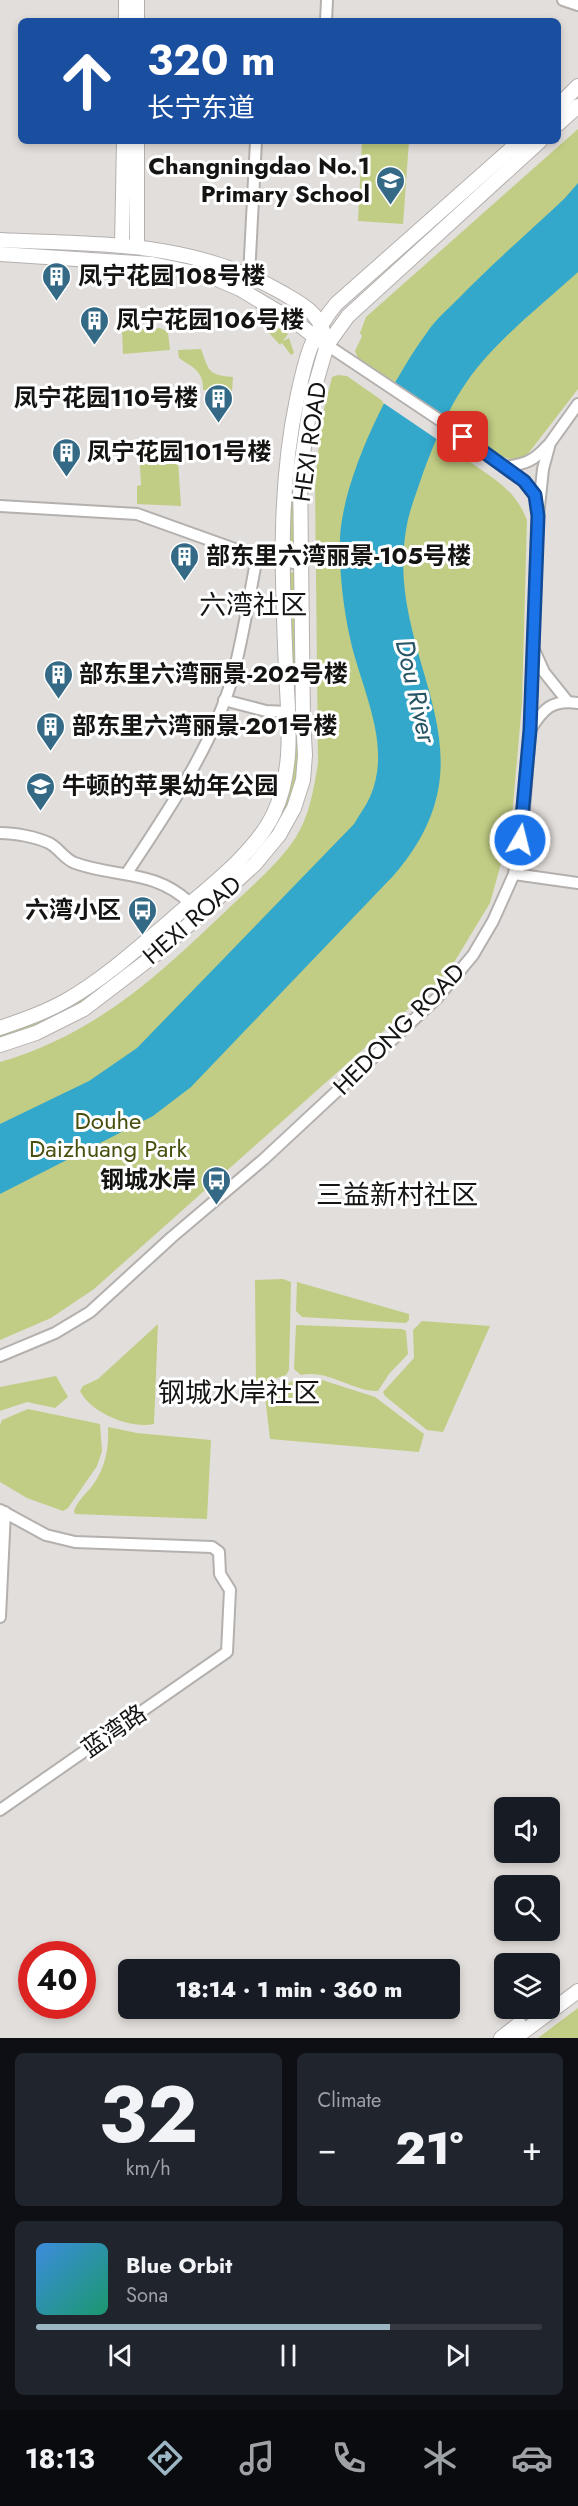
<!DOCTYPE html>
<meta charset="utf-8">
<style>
body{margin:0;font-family:Jost,"Noto Sans SC",sans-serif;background:#20242c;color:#f1f3f6;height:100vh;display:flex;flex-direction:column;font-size:22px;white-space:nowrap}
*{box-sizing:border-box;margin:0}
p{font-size:20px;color:#9ea1a6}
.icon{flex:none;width:33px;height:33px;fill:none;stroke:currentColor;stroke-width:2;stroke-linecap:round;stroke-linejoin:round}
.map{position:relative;height:2038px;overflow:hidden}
.drawer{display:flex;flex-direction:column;gap:15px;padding:15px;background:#0d0f14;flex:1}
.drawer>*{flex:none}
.guide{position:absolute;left:18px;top:18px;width:543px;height:126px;border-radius:9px;box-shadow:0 3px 9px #0003;background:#1a4fa0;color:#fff;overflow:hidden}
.fabs{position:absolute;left:494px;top:1797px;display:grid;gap:12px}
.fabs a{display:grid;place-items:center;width:66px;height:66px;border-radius:9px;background:#171b24;box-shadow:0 3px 9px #0003;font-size:30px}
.speed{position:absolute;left:18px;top:1941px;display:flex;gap:12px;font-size:30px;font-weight:700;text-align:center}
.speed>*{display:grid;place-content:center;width:78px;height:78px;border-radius:50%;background:#171b24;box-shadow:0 3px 9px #0003;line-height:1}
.speed .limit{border:9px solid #d22;background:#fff;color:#111}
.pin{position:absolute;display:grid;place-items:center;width:51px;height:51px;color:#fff;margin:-26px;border-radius:12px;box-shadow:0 3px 9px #0006}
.me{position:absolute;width:66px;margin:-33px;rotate:8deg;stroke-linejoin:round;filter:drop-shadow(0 0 4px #0008)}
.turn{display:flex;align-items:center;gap:21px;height:126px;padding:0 30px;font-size:27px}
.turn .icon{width:78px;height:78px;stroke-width:2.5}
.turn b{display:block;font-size:42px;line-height:51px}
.big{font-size:45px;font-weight:800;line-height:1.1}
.drawer .widget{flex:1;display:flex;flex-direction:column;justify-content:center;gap:9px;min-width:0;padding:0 21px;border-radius:9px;background:#20242c}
.drawer .dial{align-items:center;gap:0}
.dial b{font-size:78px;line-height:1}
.song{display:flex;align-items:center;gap:18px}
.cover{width:72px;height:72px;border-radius:9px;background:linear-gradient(135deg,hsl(210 70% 55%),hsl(160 70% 35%))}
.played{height:6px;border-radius:3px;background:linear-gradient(90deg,#9cb5c3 70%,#363941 70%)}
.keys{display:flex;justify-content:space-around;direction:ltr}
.heat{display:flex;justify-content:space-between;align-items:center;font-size:33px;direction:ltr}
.drawer .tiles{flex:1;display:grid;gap:15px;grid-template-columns:1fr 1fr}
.widget:last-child{grid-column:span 2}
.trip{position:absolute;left:118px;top:1959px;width:342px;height:60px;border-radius:9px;background:#171b24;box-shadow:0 3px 9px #0003;font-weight:800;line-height:60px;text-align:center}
.tabs{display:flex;height:96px;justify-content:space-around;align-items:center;background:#090b0e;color:#9ea1a6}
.tabs .icon{width:42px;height:42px}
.tabs .selected{color:#9cb5c3}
.tabs b{font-size:27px;color:#f1f3f6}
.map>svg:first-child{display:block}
.green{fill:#c1cd84}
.water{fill:#34a8cb}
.pier{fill:#e2dedc}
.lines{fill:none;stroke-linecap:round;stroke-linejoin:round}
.minor-casing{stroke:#b4b0ae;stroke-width:14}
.major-casing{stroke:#b4b0ae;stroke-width:16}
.minor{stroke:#fff;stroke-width:10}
.major{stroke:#fff;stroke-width:14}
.route-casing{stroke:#114b97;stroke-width:15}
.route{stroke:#1a73e8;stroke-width:10}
.labels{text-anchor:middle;stroke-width:6;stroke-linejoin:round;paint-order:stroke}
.poi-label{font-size:24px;font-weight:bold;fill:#151413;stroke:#fff;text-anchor:start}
.street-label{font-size:24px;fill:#151413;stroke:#fff}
.park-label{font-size:24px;fill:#49500f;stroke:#fff}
.water-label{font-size:26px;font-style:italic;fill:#275565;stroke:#fff}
.quarter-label{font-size:27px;fill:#151413;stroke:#fff}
</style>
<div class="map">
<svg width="578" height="2038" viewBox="0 0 578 2038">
<rect width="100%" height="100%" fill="#e2dedc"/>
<g class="green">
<path d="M578,129V389L527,455C518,463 511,460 501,456L359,361L355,351L362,336L360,333L366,317Z"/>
<path d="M362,141H409L403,224L358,221Z"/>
<path d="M262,318L288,334L283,341L289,338L294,353L291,355L282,343L280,345L262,325Z"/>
<path d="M160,328L168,332L170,350L123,354L122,331Z"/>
<path d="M201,349C209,371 208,375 233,377L232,391L203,390C204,371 192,367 179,358L178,350Z"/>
<path d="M311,370L312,371L296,552L287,556L288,484L307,375Z"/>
<path d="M338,375L347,376L493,478C509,490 519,500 527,520L522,703L511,828L490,903L453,964L433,987L94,1289L51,1318L0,1340V1062C97,1034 160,974 231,906C254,884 279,863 296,837C310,815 314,787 318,763L315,482L322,417L332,377Z"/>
<path d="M174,444L177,446L181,506L137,504V486L141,485L139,450L144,445Z"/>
<path d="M287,571L297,574L300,755C294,825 251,860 202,903V900L288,793Z"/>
<path d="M190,911L193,912L194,915L99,993L61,1017L0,1041V1034L28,1025Z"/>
<path d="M283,1279L291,1282L289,1370L286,1375L256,1385L255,1280Z"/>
<path d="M297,1282L409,1314V1320L406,1323L302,1317L296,1311Z"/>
<path d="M422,1321L490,1326L443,1432L427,1430L385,1396L383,1392L414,1358L413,1330Z"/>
<path d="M158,1324L154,1424C130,1429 91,1413 80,1391L83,1386L98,1379Z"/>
<path d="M296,1325L402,1329L406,1331L408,1354L389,1374L378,1391C353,1392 329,1369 301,1375L294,1369Z"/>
<path d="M56,1376L68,1397L55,1408L27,1402L0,1411V1387Z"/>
<path d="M316,1378L375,1397L424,1434L419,1452L270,1439L265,1396L294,1380Z"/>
<path d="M28,1409L100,1424L102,1451L97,1466L68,1508L63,1511L27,1498L0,1482V1425L2,1420Z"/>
<path d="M108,1427L137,1433L211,1440L207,1519L75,1514L74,1511C78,1500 86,1494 93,1485C106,1466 109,1448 108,1427Z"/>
<path d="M578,2008V2038H538Z"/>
</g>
<path class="water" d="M578,183V272C542,305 496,340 468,380C448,408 435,441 423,473C417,492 409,510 406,530C384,661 503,749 394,875L191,1087L153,1116L0,1194V1124L89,1081L137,1048L354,824C359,815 366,806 370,797C393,745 361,689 350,638C343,606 339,570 340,538C343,476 391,381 428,331C436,319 449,308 459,298C493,263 530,231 565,198Z"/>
<path class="pier" d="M393,382L449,419L438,440L382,402Z"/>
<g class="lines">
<defs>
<g id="minor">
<path d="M563,0L578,5"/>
<path d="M326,21L327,0"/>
<path d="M249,276L256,141"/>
<path d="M327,345L453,429L524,481L535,495L537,504"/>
<path d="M505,467C525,464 534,461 547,446"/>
<path d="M0,506L137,514L257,557H270L301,565"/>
<path d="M535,652L544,672L568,702"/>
<path d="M224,700L266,711L288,712"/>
<path d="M530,730C543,709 552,699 578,703"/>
<path d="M0,833C15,833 36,837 49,843C59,848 64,859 75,863C116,878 154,869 190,903"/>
<path d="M127,873C166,814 212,747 232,679C243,639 249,597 257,557"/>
<path d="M514,874L578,883"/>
<path d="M0,1356L55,1333L90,1312L172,1237L264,1159L437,998L473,955L493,921L514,874L523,824L530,730L538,516L543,469L550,443L578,404"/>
<path d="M0,1510L46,1535L75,1542L212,1547L219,1552L220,1574L230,1590L227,1652L0,1810"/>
<path d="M0,1617L5,1512"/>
</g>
<g id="major">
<path d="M137,0V21"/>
<path d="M126,21V0"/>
<path d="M558,106L578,86"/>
<path d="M558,124L578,106"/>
<path d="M137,141V247"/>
<path d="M0,240C101,245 190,240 281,292C298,302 317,311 323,331"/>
<path d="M122,246L124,141"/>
<path d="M0,254L152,264L210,276L240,289L297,323L320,341"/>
<path d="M0,1028C23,1020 46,1012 67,1000C105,978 138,948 171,920C205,890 255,854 274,813C295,768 288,717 286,670C282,578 278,489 297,399C305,361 311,334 336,304L520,141"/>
<path d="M0,1045L36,1033L84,1009L160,951L255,864L279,835L294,808L303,780L305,755L303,719L300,473L311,400L327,345L348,316L540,141"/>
<path d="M501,2038L519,2024"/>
<path d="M515,2038L578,1991"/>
</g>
</defs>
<use href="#minor" class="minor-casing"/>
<use href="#major" class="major-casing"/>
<use href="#minor" class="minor"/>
<use href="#major" class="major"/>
</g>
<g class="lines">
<defs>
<path id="route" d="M463,437L524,481L535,495L538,516L530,730L520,840"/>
</defs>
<use href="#route" class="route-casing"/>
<use href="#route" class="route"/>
</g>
<defs>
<symbol id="school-pin" viewBox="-11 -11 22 30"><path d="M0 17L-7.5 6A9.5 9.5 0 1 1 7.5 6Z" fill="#346a85" stroke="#fff"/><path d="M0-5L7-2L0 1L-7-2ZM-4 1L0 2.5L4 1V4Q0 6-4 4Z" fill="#fff"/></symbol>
<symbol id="building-pin" viewBox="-11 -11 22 30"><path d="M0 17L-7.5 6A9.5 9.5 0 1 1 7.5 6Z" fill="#346a85" stroke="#fff"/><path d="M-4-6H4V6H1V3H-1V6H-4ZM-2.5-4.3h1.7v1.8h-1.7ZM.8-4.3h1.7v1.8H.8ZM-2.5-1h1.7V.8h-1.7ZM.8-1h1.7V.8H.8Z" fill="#fff"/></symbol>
<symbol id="bus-pin" viewBox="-11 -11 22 30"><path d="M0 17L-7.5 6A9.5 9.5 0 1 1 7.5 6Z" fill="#346a85" stroke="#fff"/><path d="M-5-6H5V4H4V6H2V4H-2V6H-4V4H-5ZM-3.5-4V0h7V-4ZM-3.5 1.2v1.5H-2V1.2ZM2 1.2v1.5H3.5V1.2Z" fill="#fff"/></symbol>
</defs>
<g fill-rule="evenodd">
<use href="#school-pin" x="374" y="164" width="33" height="45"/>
<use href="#building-pin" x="40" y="260" width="33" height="45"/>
<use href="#building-pin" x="78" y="304" width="33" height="45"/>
<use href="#building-pin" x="202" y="382" width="33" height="45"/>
<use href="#building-pin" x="50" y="436" width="33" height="45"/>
<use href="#building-pin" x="168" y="540" width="33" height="45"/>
<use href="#building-pin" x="42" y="658" width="33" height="45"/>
<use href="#building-pin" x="34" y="710" width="33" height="45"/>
<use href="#school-pin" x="24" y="770" width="33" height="45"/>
<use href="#bus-pin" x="126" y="894" width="33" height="45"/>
<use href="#bus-pin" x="200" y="1164" width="33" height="45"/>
</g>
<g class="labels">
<g class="poi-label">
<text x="370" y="174" text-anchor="end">Changningdao No.1<tspan x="370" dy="28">Primary School</tspan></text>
<text x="78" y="284">凤宁花园108号楼</text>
<text x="116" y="328">凤宁花园106号楼</text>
<text x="198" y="406" text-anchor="end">凤宁花园110号楼</text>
<text x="87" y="460">凤宁花园101号楼</text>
<text x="206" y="564">部东里六湾丽景-105号楼</text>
<text x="79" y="682">部东里六湾丽景-202号楼</text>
<text x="72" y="734">部东里六湾丽景-201号楼</text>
<text x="62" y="794">牛顿的苹果幼年公园</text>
<text x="121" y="918" text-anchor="end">六湾小区</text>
<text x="196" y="1188" text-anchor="end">钢城水岸</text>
</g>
<g class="street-label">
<text transform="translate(310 442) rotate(-82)" y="8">HEXI ROAD</text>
<text transform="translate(192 920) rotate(-41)" y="8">HEXI ROAD</text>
<text transform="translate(399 1029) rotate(-45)" y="8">HEDONG ROAD</text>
<text transform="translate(114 1731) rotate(-35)" y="8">蓝湾路</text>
</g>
<g class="park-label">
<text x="108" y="1129">Douhe<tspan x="108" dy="28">Daizhuang Park</tspan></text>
</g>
<g class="water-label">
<text transform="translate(416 691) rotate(77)" y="9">Dou River</text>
</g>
<g class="quarter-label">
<text x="253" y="614">六湾社区</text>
<text x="397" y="1204">三益新村社区</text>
<text x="239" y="1402">钢城水岸社区</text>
</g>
</g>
</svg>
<div class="fabs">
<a><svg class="icon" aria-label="sound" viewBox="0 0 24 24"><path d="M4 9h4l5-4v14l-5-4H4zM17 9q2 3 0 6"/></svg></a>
<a><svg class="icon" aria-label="search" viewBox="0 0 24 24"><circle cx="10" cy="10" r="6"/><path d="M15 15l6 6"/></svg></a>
<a><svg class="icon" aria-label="layers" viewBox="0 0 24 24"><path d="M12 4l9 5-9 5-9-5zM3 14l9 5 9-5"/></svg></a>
</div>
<div class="speed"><div class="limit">40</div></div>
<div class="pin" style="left:463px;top:437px;background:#d93025"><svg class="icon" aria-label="arrive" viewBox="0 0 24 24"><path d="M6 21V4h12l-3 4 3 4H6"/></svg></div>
<svg class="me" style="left:520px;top:840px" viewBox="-20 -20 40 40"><circle r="17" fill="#1a73e8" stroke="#fff" stroke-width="3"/><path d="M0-11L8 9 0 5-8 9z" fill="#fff"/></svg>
<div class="trip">18:14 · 1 min · 360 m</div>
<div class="guide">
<div class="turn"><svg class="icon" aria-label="ahead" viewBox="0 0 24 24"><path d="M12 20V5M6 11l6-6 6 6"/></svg><div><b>320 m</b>长宁东道</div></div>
</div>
</div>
<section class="drawer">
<div class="tiles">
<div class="widget dial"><b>32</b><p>km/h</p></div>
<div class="widget"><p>Climate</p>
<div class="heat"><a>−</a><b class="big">21°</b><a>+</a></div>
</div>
<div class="widget">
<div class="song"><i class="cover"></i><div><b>Blue Orbit</b><p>Sona</p></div></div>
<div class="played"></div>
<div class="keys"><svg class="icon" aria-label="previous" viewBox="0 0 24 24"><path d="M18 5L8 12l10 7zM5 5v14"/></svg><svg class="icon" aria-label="pause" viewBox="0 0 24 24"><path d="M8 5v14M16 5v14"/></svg><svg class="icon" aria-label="next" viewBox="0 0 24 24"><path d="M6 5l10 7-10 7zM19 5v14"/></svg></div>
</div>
</div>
</section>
<nav class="tabs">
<b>18:13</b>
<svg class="icon selected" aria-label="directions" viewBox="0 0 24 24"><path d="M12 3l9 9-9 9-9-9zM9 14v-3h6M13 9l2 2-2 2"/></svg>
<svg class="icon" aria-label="music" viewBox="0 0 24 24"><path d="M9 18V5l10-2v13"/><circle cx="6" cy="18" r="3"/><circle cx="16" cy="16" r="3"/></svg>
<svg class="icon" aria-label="phone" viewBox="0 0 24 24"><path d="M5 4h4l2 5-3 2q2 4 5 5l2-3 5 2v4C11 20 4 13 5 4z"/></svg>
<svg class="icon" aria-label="climate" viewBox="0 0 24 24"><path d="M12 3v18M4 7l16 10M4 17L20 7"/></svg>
<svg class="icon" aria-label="car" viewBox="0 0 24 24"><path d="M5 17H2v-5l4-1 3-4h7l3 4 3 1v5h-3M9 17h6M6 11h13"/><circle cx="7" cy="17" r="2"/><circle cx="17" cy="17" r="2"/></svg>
</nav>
